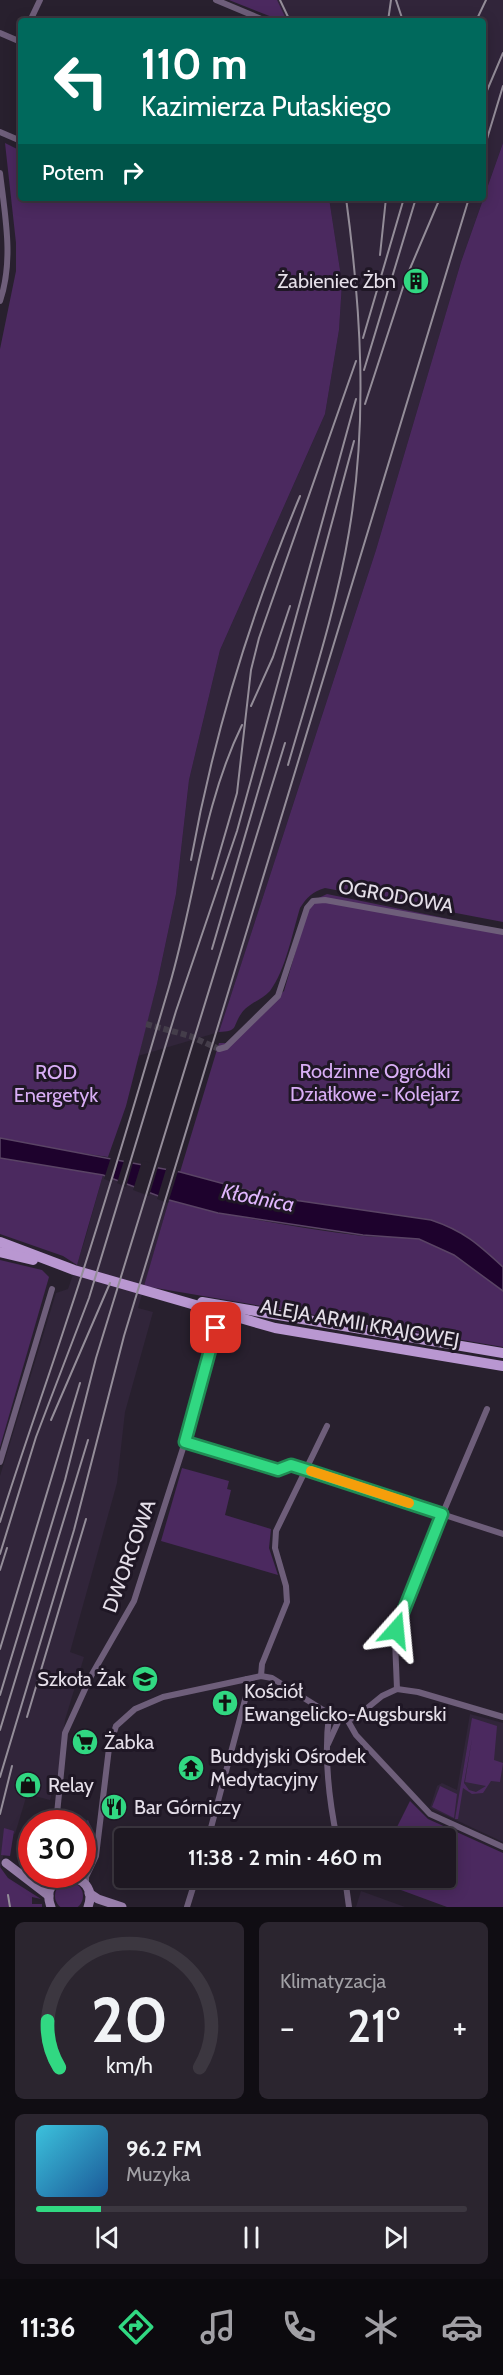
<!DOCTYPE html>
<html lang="pl">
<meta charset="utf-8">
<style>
body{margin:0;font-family:Cabin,sans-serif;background:#2b252f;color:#f1f3f6;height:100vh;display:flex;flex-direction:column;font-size:22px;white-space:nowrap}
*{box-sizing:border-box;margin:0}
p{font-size:20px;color:#a1a0a5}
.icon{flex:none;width:33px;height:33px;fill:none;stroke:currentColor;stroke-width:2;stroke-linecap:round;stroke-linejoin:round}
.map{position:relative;height:1907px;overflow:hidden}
.panel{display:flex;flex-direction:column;gap:15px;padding:15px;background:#100d13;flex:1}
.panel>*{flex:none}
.guide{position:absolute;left:18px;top:18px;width:468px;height:183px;border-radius:6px;box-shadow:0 3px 15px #0003,0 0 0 2px #3c3740;background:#00695c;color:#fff;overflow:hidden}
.speed{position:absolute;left:18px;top:1810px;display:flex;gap:12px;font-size:30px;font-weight:700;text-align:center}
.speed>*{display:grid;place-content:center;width:78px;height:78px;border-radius:50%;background:#1e1822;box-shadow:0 3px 15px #0003,0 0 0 2px #3c3740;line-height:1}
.speed .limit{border:9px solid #d22;background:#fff;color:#111}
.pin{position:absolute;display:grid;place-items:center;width:51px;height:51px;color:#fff;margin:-26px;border-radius:12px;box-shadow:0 3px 9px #0006}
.me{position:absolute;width:66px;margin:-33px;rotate:18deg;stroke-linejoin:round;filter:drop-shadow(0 0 4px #0008)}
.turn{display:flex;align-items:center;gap:21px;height:126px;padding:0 24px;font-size:27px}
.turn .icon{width:78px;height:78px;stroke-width:2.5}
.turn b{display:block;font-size:42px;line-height:51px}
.then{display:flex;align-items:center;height:57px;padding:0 24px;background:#0003;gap:12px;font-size:22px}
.big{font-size:45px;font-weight:600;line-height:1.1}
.panel .tile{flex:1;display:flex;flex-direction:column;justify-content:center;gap:9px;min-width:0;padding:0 21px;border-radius:9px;background:#2b252f}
.panel .dial{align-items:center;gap:0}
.dial svg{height:156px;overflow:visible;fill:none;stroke:#3c3740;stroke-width:7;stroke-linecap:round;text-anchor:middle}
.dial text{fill:#f1f3f6;stroke:none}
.song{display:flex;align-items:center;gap:18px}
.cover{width:72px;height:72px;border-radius:9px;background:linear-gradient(135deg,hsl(190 70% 55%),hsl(210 70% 35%))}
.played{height:6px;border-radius:3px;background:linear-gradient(90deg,#31d882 15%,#3c3740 15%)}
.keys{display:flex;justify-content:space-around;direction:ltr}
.heat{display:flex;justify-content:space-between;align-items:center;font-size:33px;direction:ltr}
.panel .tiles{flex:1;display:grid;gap:15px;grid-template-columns:1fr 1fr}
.tile:last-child{grid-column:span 2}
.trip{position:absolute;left:114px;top:1828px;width:342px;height:60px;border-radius:6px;background:#1e1822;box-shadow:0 3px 15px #0003,0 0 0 2px #3c3740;font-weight:600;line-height:60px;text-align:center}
.tab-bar{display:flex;height:96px;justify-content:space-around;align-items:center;background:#0c0a0e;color:#a1a0a5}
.tab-bar .icon{width:42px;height:42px}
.tab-bar .current{color:#31d882}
.tab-bar b{font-size:27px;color:#f1f3f6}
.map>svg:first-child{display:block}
.built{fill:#31253a}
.green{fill:#4b295f;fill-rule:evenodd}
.water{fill:#1e022d;stroke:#5a4465;stroke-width:1.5}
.pier{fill:#28202e}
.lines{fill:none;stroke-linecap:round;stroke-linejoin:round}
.street-tunnel{stroke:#443d4a;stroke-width:6;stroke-dasharray:6 3;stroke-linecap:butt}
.street{stroke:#6e5e7a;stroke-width:6}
.secondary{stroke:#987eab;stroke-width:9}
.primary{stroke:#b997d1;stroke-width:10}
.rail{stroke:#948d99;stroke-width:2}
.route-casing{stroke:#208c54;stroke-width:15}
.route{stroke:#31d882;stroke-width:10}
.slow{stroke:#f59e0b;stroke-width:10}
.labels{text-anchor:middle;stroke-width:6;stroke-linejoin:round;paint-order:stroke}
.poi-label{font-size:20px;fill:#e5dfe9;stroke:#1f1725;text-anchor:start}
.street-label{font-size:20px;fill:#e5dfe9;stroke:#1f1725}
.park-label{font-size:20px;fill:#d9aef6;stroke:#1f1725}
.water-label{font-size:21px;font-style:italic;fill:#e1b6fe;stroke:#1f1725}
</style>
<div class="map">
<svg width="503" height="1907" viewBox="0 0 503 1907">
<rect width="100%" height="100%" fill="#28202e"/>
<g class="built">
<path d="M266,0H503V143L461,262L376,550L219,1032L138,1056L157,984L176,894L189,780L220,650L325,414L339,330L342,283L329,198H483V21H275Z"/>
<path d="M103,1175L169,1200L138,1308L153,1312L125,1412L117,1483L70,1652L84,1657L65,1720L60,1766L50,1800L27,1794L15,1834L8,1832L0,1872V1476L56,1293L68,1289L84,1243Z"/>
<path d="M470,1714L503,1723V1842L430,1808L437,1786L442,1783L457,1790Z"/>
<path d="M361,1891L405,1907H356Z"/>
</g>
<g class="green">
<path d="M229,0H277L287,21H274L272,17Z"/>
<path d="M5,143L21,151V198H329L342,283L339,330L325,414L220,650L189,780L176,894L157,984L126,1106L108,1157L0,1141V349L16,271V243Z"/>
<path d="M503,143V922L325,888C312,892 307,897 300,908C292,934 286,969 270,991C262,1000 247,1004 241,1014C232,1027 239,1031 219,1032L376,550L461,262Z"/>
<path d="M327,894L503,930V1267C478,1244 464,1231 431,1220L273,1197L180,1172L219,1043H227L284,991L310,902Z"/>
<path d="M0,1158L103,1175L77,1265L63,1256L0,1234Z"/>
<path d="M169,1200C232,1217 298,1228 363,1236C384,1238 407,1234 427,1241C456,1250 478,1274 503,1291V1347L375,1325L368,1313L358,1311L344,1320L144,1286Z"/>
<path d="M0,1260L42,1270L49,1277L0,1447Z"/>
<path d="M182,1468L229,1481L227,1489L231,1490L225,1515L271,1529L269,1548L278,1575L161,1541Z"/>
<path d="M472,1718L497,1726L494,1760L503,1763L500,1782L491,1781L483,1793L472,1794L463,1788L458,1819H455ZM472,1739L465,1782L486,1786L476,1792L469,1790L464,1783Z"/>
<path d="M440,1786L457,1794L454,1818L432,1807Z"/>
<path d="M410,1801L428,1819L503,1853V1907H447L371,1879L446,1878V1839H391Z"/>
<path d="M88,1820L92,1829L85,1867L82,1866V1824H80Z"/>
<path d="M4,1828L14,1831L10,1856L1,1855Z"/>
<path d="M0,1867L8,1878L41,1899L32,1897V1904H42V1907H0Z"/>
<circle cx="69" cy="1896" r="14"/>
</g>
<path class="water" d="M0,1138L180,1172L273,1197L431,1220C464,1231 478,1244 503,1267V1291L454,1255L419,1239L363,1235L218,1213L169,1200L103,1175L0,1158Z"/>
<g class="pier">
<path d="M112,1154L120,1156L112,1182L104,1179Z"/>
<path d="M125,1157L134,1159L126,1187L117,1183Z"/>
<path d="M142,1161L159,1164L149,1196L133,1190Z"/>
<path d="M167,1166L179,1168L168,1203L157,1199Z"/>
</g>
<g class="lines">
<path class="street-tunnel" d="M146,1024L190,1036L219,1049"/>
<g class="street">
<path d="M216,0L266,21"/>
<path d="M30,21L40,0"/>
<path d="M0,33L21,42"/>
<path d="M0,132L21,141"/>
<path d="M0,173C5,216 14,260 0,301"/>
<path d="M219,1049L226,1047L278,996L307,908L313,901L325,900L503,932"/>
<path d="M185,1442L278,1470L291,1465L307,1470L503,1534"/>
<path d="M0,1462L52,1289"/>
<path d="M261,1676L262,1664L287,1602L286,1586L275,1548L276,1531L327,1426"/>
<path d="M397,1689L395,1640L398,1619L487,1409"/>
<path d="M329,1715C324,1754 329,1800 337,1839"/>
<path d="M348,1721L356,1735L430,1814L503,1847"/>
<path d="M328,1744L339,1720"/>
<path d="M56,1824L65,1733L91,1676L134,1601L185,1442L216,1328"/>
<path d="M208,1839L246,1696L247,1679"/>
<path d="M345,1878L349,1907"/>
<path d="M86,1885V1877L96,1856L109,1748L116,1726L135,1709L163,1697L261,1676L272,1678L339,1720L355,1718L382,1696L397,1689L418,1692L503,1717"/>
<path d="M187,1907L196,1878"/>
</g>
<g class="secondary">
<path d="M6,1863L49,1896"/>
<path d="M36,1875L56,1882"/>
<path d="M89,1893L98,1899L122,1907"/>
<path d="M51,1907C36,1868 102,1868 88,1907"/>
</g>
<g class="primary">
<path d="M0,1242L74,1270L275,1328L503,1366"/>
<path d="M0,1252L33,1260"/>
<path d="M202,1302L503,1353"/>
</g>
<g class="rail">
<path d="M280,0L290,21"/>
<path d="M396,0L403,21"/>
<path d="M388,21L391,0"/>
<path d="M476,21L486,0"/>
<path d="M483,100L503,53"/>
<path d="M483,152L503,86"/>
<path d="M380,255L386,198"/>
<path d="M363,338L404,198"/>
<path d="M364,370L416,198"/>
<path d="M365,404L406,278L440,198"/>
<path d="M251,706L273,657L290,606"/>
<path d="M288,765C310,688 336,611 349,532C368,421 361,309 346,198"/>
<path d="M191,860C214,732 250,616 300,496"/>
<path d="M212,879L237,793L251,670L259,638L356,361"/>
<path d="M212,949L275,733L354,441"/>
<path d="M51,1420L110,1283"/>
<path d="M0,1522C21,1454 45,1388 67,1320C104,1210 136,1098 169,987C195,900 202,807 242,725"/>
<path d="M0,1554L36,1437L89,1298L176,1011L237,831L356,399"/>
<path d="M0,1570L7,1548"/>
<path d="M0,1649L80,1383"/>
<path d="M0,1695L65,1480L96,1358L285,743"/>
<path d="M27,1717L86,1519"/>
<path d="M0,1730L88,1440"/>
<path d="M0,1777L74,1530L124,1336L469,198"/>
<path d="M0,1814L12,1766"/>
<path d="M8,1895L10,1907"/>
</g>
</g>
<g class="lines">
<defs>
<path id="route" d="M216,1328L185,1442L278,1470L291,1465L307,1470L442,1514L396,1630"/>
</defs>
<use href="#route" class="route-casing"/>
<use href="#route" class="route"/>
<path class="slow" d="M311,1471L409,1503"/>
</g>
<defs>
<symbol id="building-disc" viewBox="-11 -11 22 22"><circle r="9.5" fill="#31d882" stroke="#1f1725"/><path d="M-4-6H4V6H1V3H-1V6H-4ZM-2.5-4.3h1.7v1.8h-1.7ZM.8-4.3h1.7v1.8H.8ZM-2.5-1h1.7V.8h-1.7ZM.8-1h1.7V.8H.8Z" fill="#111"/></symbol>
<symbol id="school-disc" viewBox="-11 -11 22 22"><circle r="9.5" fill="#31d882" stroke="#1f1725"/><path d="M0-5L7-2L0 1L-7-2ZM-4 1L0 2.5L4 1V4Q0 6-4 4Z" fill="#111"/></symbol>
<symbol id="church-disc" viewBox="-11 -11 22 22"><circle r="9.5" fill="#31d882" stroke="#1f1725"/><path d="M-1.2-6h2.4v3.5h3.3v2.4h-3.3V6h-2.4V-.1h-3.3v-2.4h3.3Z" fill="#111"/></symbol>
<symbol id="supermarket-disc" viewBox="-11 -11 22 22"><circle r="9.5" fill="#31d882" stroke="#1f1725"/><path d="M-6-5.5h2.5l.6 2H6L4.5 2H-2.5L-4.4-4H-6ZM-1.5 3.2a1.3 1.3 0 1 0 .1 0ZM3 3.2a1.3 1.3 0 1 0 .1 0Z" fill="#111"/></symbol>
<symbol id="temple-disc" viewBox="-11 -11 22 22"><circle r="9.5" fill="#31d882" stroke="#1f1725"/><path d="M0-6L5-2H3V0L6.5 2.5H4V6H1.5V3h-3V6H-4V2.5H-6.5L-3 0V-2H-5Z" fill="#111"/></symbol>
<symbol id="shop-disc" viewBox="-11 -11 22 22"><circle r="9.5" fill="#31d882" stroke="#1f1725"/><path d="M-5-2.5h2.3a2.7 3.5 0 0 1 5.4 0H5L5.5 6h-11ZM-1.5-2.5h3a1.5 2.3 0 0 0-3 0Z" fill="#111"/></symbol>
<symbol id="restaurant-disc" viewBox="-11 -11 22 22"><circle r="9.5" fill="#31d882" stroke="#1f1725"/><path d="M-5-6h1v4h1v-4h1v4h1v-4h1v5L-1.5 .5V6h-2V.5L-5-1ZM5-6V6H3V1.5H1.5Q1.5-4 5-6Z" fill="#111"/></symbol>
</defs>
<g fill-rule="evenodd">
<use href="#building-disc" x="401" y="266" width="30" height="30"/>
<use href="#school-disc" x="130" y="1664" width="30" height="30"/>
<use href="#church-disc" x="210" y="1688" width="30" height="30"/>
<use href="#supermarket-disc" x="70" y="1727" width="30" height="30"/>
<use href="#temple-disc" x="176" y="1753" width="30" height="30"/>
<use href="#shop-disc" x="13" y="1770" width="30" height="30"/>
<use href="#restaurant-disc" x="99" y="1792" width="30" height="30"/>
</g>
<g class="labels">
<g class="poi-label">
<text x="396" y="288" text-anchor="end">Żabieniec Żbn</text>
<text x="126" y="1686" text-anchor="end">Szkoła Żak</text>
<text x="244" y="1698">Kościół<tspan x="244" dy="23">Ewangelicko-Augsburski</tspan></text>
<text x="104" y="1749">Żabka</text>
<text x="210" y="1763">Buddyjski Ośrodek<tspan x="210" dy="23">Medytacyjny</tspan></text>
<text x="48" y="1792">Relay</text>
<text x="134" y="1814">Bar Górniczy</text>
</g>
<g class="street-label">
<text transform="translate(396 896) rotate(10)" y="7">OGRODOWA</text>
<text transform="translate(360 1323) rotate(10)" y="7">ALEJA ARMII KRAJOWEJ</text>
<text transform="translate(129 1556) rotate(-70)" y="7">DWORCOWA</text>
</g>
<g class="park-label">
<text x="375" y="1078">Rodzinne Ogródki<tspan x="375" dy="23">Działkowe - Kolejarz</tspan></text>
<text x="56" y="1079">ROD<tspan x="56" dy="23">Energetyk</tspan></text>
</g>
<g class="water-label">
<text transform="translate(258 1198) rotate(11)" y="7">Kłodnica</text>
</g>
</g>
</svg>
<div class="speed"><div class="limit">30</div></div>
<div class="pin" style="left:216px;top:1328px;background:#d93025"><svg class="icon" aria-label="arrive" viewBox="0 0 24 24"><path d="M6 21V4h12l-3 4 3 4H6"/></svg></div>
<svg class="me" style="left:396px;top:1630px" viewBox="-20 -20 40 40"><path d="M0-17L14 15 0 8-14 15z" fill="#31d882" stroke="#fff" stroke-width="4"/></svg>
<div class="trip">11:38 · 2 min · 460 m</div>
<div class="guide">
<div class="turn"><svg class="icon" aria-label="left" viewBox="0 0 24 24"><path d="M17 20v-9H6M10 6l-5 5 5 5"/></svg><div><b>110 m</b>Kazimierza Pułaskiego</div></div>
<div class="then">Potem<svg class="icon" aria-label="right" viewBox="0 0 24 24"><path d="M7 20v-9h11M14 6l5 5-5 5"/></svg></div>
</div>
</div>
<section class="panel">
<div class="tiles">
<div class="tile dial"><svg viewBox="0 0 100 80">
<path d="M14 69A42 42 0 1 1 86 69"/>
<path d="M14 69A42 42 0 0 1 8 45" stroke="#31d882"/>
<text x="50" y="56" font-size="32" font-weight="700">20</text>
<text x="50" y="72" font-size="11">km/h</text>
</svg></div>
<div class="tile"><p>Klimatyzacja</p>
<div class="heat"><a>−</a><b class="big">21°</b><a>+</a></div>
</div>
<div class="tile">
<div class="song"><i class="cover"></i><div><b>96.2 FM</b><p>Muzyka</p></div></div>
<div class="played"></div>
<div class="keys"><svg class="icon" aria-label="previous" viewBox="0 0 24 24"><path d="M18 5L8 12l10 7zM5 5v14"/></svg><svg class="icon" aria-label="pause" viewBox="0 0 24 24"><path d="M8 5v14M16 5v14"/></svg><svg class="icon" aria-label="next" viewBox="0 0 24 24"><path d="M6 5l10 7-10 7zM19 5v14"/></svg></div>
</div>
</div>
</section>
<nav class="tab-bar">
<b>11:36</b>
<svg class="icon current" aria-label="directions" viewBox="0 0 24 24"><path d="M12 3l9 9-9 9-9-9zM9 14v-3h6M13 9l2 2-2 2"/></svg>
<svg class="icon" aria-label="music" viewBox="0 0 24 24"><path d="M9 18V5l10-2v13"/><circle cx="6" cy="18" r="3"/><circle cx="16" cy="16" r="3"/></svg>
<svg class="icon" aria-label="phone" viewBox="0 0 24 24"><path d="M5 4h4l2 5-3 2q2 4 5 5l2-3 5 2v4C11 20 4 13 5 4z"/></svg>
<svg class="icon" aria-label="climate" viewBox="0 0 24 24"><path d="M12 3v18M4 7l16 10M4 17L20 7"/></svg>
<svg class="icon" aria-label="car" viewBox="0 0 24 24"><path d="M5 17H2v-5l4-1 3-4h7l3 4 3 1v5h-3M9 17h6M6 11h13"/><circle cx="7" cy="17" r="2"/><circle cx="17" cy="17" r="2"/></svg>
</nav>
